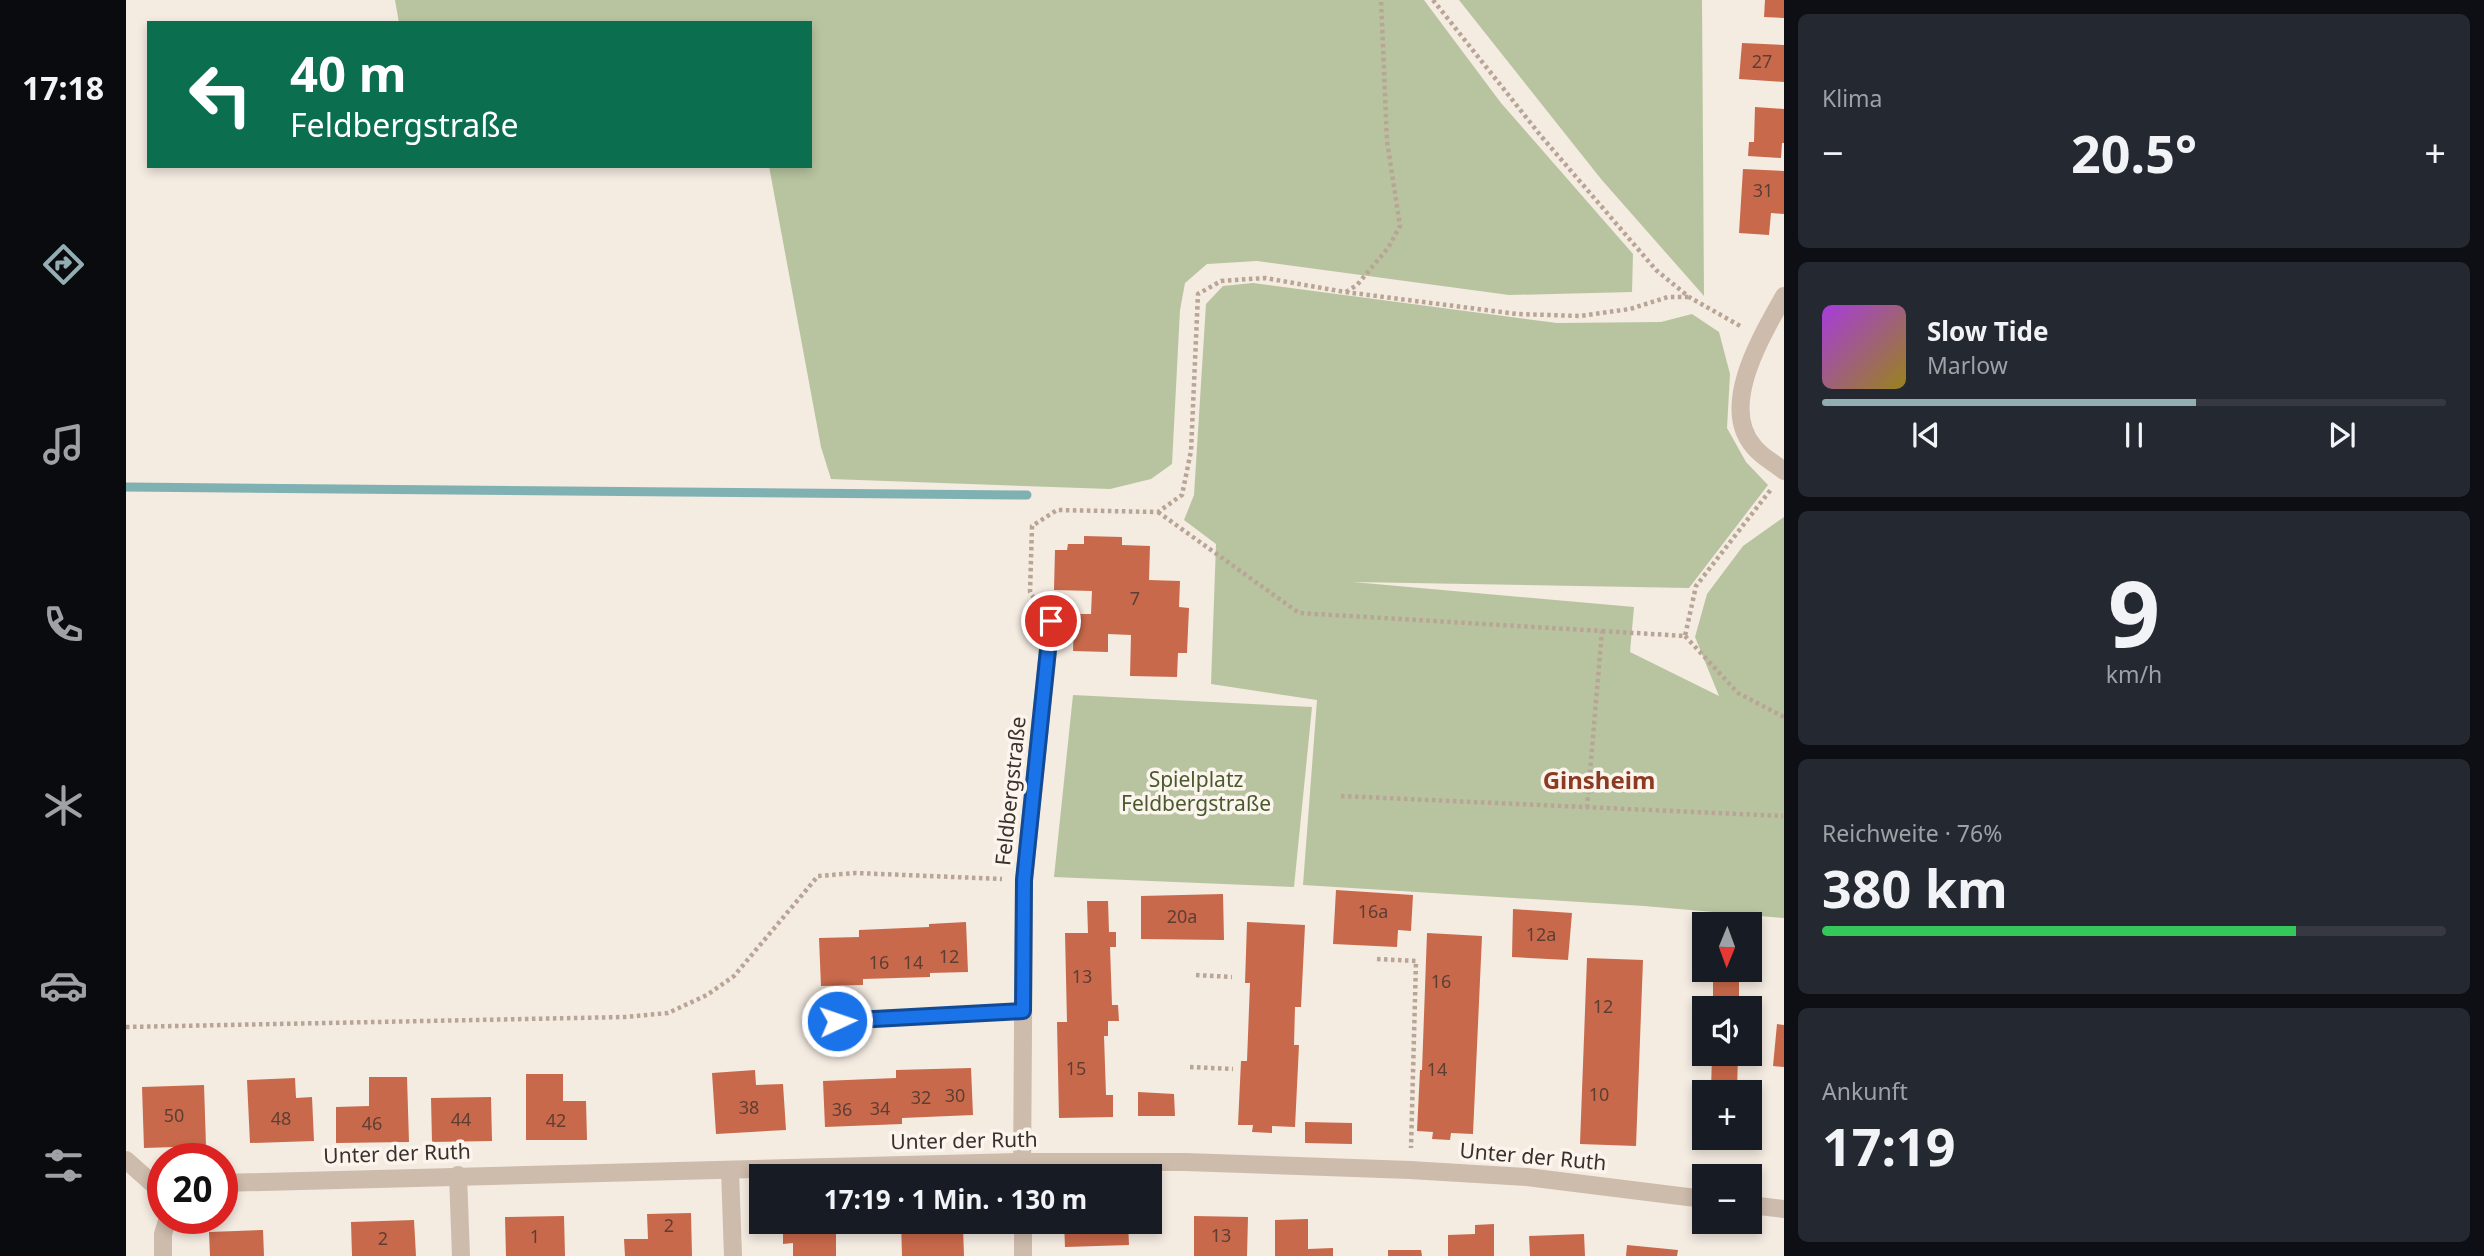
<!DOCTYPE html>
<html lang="de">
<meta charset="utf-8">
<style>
body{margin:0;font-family:"Noto Sans",sans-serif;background:#242831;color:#f1f3f6;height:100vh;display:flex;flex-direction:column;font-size:26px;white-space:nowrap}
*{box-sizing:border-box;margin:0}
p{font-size:23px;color:#9ea1a6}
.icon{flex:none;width:38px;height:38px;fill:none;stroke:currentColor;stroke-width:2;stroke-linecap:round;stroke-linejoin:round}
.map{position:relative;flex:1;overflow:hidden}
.drawer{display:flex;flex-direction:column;gap:14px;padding:14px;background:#0d0f14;width:700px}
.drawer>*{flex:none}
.top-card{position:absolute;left:21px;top:21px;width:665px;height:147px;border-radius:0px;box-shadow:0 4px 10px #0003;background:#0b6e4f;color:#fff;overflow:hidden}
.needle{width:46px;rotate:181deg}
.tools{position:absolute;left:1566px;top:912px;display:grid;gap:14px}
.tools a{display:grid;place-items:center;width:70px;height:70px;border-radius:0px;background:#171b24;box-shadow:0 4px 10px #0003;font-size:35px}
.speed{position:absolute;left:21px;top:1143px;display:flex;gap:14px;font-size:35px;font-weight:700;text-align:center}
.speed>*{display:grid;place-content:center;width:91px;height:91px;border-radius:50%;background:#171b24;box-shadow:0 4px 10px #0003;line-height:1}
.speed .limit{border:10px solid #d22;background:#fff;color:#111}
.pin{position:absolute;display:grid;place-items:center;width:60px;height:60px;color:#fff;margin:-30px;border:4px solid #fff;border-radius:50%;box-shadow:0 2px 7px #0007}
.me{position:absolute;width:77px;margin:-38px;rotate:87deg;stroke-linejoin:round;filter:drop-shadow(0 0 5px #0008)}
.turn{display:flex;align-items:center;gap:24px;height:147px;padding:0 28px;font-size:32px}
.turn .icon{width:91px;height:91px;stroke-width:2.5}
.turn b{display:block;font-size:49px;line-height:60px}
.big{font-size:52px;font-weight:700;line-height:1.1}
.drawer .card{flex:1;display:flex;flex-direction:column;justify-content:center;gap:10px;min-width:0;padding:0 24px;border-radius:10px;background:#242831}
.drawer .dial{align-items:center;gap:0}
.dial b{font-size:91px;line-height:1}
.song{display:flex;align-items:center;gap:21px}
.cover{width:84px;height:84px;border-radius:10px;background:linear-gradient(135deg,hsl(280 70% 55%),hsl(50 70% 35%))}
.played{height:7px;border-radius:4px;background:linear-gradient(90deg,#92aeb2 60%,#363941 60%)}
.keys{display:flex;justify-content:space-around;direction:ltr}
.heat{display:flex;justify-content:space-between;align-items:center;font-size:38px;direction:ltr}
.charge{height:10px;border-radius:5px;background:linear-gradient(90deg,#34c759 76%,#363941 0)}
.trip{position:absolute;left:623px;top:1164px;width:413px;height:70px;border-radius:0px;background:#171b24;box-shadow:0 4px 10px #0003;font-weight:700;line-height:70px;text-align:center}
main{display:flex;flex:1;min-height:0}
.tabs{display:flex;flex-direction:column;width:126px;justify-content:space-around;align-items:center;background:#090b0e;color:#9ea1a6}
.tabs .icon{width:49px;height:49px}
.tabs .current{color:#92aeb2}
.tabs b{font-size:32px;color:#f1f3f6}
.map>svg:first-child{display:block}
.green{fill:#b8c4a0}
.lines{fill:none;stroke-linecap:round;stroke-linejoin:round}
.stream{stroke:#7fb0b2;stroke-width:9}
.building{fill:#c8694b}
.path{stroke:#b9a596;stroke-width:4.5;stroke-dasharray:3.5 3.5;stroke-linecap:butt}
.service{stroke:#cdbbac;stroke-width:14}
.minor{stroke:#cdbbac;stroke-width:18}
.route-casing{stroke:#114b97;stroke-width:18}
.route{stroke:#1a73e8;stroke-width:12}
.labels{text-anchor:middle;stroke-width:7;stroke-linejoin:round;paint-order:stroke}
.number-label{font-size:18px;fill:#5e3e33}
.park-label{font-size:21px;fill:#4a5a2e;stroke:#fbf5ee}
.street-label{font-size:21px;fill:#3b302b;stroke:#fbf5ee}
.quarter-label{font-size:24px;font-weight:bold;fill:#8c3b22;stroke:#fbf5ee}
</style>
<main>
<nav class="tabs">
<b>17:18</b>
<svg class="icon current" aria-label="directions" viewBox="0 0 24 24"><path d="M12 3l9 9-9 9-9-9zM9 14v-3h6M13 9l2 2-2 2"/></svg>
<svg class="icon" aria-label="music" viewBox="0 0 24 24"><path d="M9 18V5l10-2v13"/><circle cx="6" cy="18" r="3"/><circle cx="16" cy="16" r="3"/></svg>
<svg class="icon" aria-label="phone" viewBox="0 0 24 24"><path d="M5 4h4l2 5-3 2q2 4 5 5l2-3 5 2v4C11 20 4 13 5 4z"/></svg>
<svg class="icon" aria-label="climate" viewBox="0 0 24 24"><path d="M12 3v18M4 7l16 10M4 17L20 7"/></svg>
<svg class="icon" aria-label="car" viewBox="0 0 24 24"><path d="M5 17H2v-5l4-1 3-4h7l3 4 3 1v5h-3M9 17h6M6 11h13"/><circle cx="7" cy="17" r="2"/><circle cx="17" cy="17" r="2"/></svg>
<svg class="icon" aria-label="filters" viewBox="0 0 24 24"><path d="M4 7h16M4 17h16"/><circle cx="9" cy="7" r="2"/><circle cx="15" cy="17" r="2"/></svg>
</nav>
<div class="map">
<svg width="1658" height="1256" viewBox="0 0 1658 1256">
<rect width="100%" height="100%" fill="#f4ebe1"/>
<g class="green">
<path d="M269,0H1298L1375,103L1507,254L1506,292L1383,295L1131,261L1081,264L1059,283L1054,310L1046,464L1025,479L984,489L705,479L695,447L643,166H684V23H273Z"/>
<path d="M1333,0H1576L1578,296L1475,179Z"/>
<path d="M1127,283L1431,323L1535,322L1566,314L1593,332L1604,374L1601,428L1620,462L1642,485L1563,588L1227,582L1508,607L1504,652L1593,696L1569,637L1581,594L1617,546L1658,517V918L1518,906L1177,885L1191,700L1085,684L1090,544L1058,520L1068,495L1080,304L1097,286Z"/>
<path d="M947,695L1186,707L1168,887L928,877Z"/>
</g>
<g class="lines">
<path class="stream" d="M0,487L901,495"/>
</g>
<g class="building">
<path d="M1639,0H1658V18L1638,17Z"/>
<path d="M1616,43L1658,45V82L1613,79Z"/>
<path d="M1629,107L1658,109V143H1656L1655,158L1622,156L1623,142H1628Z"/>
<path d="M1617,169L1658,171V214L1645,213L1643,235L1613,233Z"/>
<path d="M958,536L996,537V545L1024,546L1023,580L1054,581L1053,607L1063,608L1061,653H1052L1051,677L1004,676L1005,635L982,634V652L947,651L948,614H965L966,591L928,590L929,550H941L942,544H958Z"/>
<path d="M1210,890L1287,895L1285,931L1272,930L1271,947L1207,944Z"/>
<path d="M1097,894L1098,940L1015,939V896Z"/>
<path d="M961,901H982L983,932H990V947H984L986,1005H992L993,1021H982V1036H978L980,1095H987V1117L933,1118L931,1022H941L939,933H962Z"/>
<path d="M1387,909L1446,913L1442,960L1386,957Z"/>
<path d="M840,922L842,972L804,973V977L737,979V985L695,986L693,938L733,937V930L803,927V924Z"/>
<path d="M1121,922L1179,925L1175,1007H1169L1168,1045H1173L1169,1127L1146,1126V1133L1126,1132L1127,1125H1112L1115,1061H1121L1124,983H1119Z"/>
<path d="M1301,933L1356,936L1347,1134L1325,1133L1324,1140L1306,1139L1307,1132L1291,1131L1294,1070H1296Z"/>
<path d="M1461,958L1517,960L1510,1146L1454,1144Z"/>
<rect x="1587" y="970" width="26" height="38"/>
<path d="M1651,1024L1658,1025V1067L1647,1066Z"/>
<path d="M1586,1054H1612L1611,1092H1585Z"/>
<path d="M845,1068L847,1115L776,1118V1124L699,1127L697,1081L770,1078V1070Z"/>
<path d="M629,1070L630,1085L657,1084L660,1130L590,1134L586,1073Z"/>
<path d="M400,1074H437V1101H460L461,1140H400Z"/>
<path d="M243,1077H281L283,1142L210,1143V1107L243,1106Z"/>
<path d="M169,1078L170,1098L186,1097L188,1141L124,1143L121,1080Z"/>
<path d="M78,1085L80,1146L18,1148L16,1087Z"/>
<path d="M1012,1092L1048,1094L1049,1116H1012Z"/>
<path d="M365,1097L366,1141L306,1142L305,1098Z"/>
<path d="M1179,1122L1226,1123V1144L1179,1143Z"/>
<path d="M1584,1138H1610V1144L1584,1143Z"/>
<path d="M565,1213L566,1256H499L498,1239H522L521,1214Z"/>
<path d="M438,1216L439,1256H380L379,1217Z"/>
<path d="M1068,1216L1122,1217L1121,1256H1068Z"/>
<path d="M1182,1219V1249L1207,1248V1256H1149V1220Z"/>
<path d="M288,1220L290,1256H226L225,1222Z"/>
<path d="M657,1222H703V1233H710V1256H667V1243L657,1244Z"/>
<path d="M775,1222H808V1227H837L838,1256H776Z"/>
<path d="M938,1222H1002L1003,1245L939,1247Z"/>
<path d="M1368,1224V1256H1322V1235L1349,1234V1225Z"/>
<path d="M137,1230L138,1256H84L83,1232Z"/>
<path d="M1458,1234L1459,1256H1404L1403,1236Z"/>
<path d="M1501,1245L1552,1250L1551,1256H1500Z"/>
<path d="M1262,1250H1295L1296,1256H1262Z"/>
</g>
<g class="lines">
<g class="path">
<path d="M1307,0L1415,136L1530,270L1563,297L1616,327"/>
<path d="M1220,292L1231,285L1262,248L1274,226L1261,141L1255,0"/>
<path d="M1032,512L1173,613L1476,631L1461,807"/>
<path d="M912,604L904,592L906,526L931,510L1032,512L1056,495L1065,451L1072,294L1095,281L1139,278L1219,292L1391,314L1454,316L1504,309L1542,297H1563"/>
<path d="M1476,631L1559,636L1570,586L1646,488"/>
<path d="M1559,636L1612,693L1658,717"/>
<path d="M1215,796L1657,816"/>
<path d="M1251,959L1290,961L1285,1148"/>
<path d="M1070,975L1106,977"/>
<path d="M0,1027L499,1017L542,1013L581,995L608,976L692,876L730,873L876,879"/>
<path d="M1064,1067L1107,1069"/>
</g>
<path class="service" d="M685,1023L897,1011"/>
<g class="minor">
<path d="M1658,296C1637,334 1592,406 1628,447C1635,456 1648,463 1658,471"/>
<path d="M0,1160L37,1193"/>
<path d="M604,1170L607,1256"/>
<path d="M332,1175L335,1256"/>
<path d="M896,1176L898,880L925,621"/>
<path d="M96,1183L896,1162H1059L1284,1170L1401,1177L1578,1199"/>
<path d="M1624,1205L1658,1209"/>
<path d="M897,1222V1256"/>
<path d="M37,1256V1234L42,1218"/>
</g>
</g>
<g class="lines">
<defs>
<path id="route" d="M711,1021L897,1011L898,880L925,621"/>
</defs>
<use href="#route" class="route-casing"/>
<use href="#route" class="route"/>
</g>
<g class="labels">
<g class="number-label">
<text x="1636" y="68">27</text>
<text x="1637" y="197">31</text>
<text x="1009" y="605">7</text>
<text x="1247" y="918">16a</text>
<text x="1056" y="923">20a</text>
<text x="1415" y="941">12a</text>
<text x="823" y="963">12</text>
<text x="753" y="969">16</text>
<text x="787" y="969">14</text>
<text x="956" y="983">13</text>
<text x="1315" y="988">16</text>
<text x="1477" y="1013">12</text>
<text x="950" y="1075">15</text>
<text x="1311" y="1076">14</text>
<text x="1473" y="1101">10</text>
<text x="829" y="1102">30</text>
<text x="795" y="1104">32</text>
<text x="623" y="1114">38</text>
<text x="754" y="1115">34</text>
<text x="716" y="1116">36</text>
<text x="48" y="1122">50</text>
<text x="155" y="1125">48</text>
<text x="335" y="1126">44</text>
<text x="430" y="1127">42</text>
<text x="246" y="1130">46</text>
<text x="543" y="1232">2</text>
<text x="1095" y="1242">13</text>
<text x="409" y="1243">1</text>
<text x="257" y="1245">2</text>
</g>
<g class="park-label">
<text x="1070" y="787">Spielplatz<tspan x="1070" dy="24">Feldbergstraße</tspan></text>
</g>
<g class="street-label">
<text transform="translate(885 791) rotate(-84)" y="7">Feldbergstraße</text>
<text transform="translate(838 1141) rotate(-1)" y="7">Unter der Ruth</text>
<text transform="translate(271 1154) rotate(-2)" y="7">Unter der Ruth</text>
<text transform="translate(1407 1157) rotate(5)" y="7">Unter der Ruth</text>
</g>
<g class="quarter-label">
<text x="1473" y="789">Ginsheim</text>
</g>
</g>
</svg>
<div class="tools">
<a><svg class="needle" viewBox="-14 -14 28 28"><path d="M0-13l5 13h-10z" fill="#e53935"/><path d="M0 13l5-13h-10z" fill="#9ea1a6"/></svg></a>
<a><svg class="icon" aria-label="sound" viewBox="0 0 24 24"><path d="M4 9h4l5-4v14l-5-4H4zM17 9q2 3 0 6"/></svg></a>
<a>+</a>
<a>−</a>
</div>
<div class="speed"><div class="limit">20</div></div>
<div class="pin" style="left:925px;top:621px;background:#d93025"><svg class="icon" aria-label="arrive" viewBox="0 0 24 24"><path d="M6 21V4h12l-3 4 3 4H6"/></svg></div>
<svg class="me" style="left:711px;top:1021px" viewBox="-20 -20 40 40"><circle r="17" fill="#1a73e8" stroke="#fff" stroke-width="3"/><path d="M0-11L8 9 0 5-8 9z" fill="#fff"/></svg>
<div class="trip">17:19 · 1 Min. · 130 m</div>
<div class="top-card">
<div class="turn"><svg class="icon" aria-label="left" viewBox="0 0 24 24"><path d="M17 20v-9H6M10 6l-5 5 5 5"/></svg><div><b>40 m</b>Feldbergstraße</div></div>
</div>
</div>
<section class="drawer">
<div class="card"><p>Klima</p>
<div class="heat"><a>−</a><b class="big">20.5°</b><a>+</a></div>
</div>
<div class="card">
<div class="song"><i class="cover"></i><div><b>Slow Tide</b><p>Marlow</p></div></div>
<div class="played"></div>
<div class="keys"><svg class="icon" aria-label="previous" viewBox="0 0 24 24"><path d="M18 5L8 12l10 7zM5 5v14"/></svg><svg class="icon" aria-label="pause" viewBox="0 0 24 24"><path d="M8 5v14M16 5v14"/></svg><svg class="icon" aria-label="next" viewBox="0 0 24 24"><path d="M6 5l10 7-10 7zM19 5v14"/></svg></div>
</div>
<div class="card dial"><b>9</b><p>km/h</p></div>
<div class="card"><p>Reichweite · 76%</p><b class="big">380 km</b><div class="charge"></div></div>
<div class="card"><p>Ankunft</p><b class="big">17:19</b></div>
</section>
</main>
